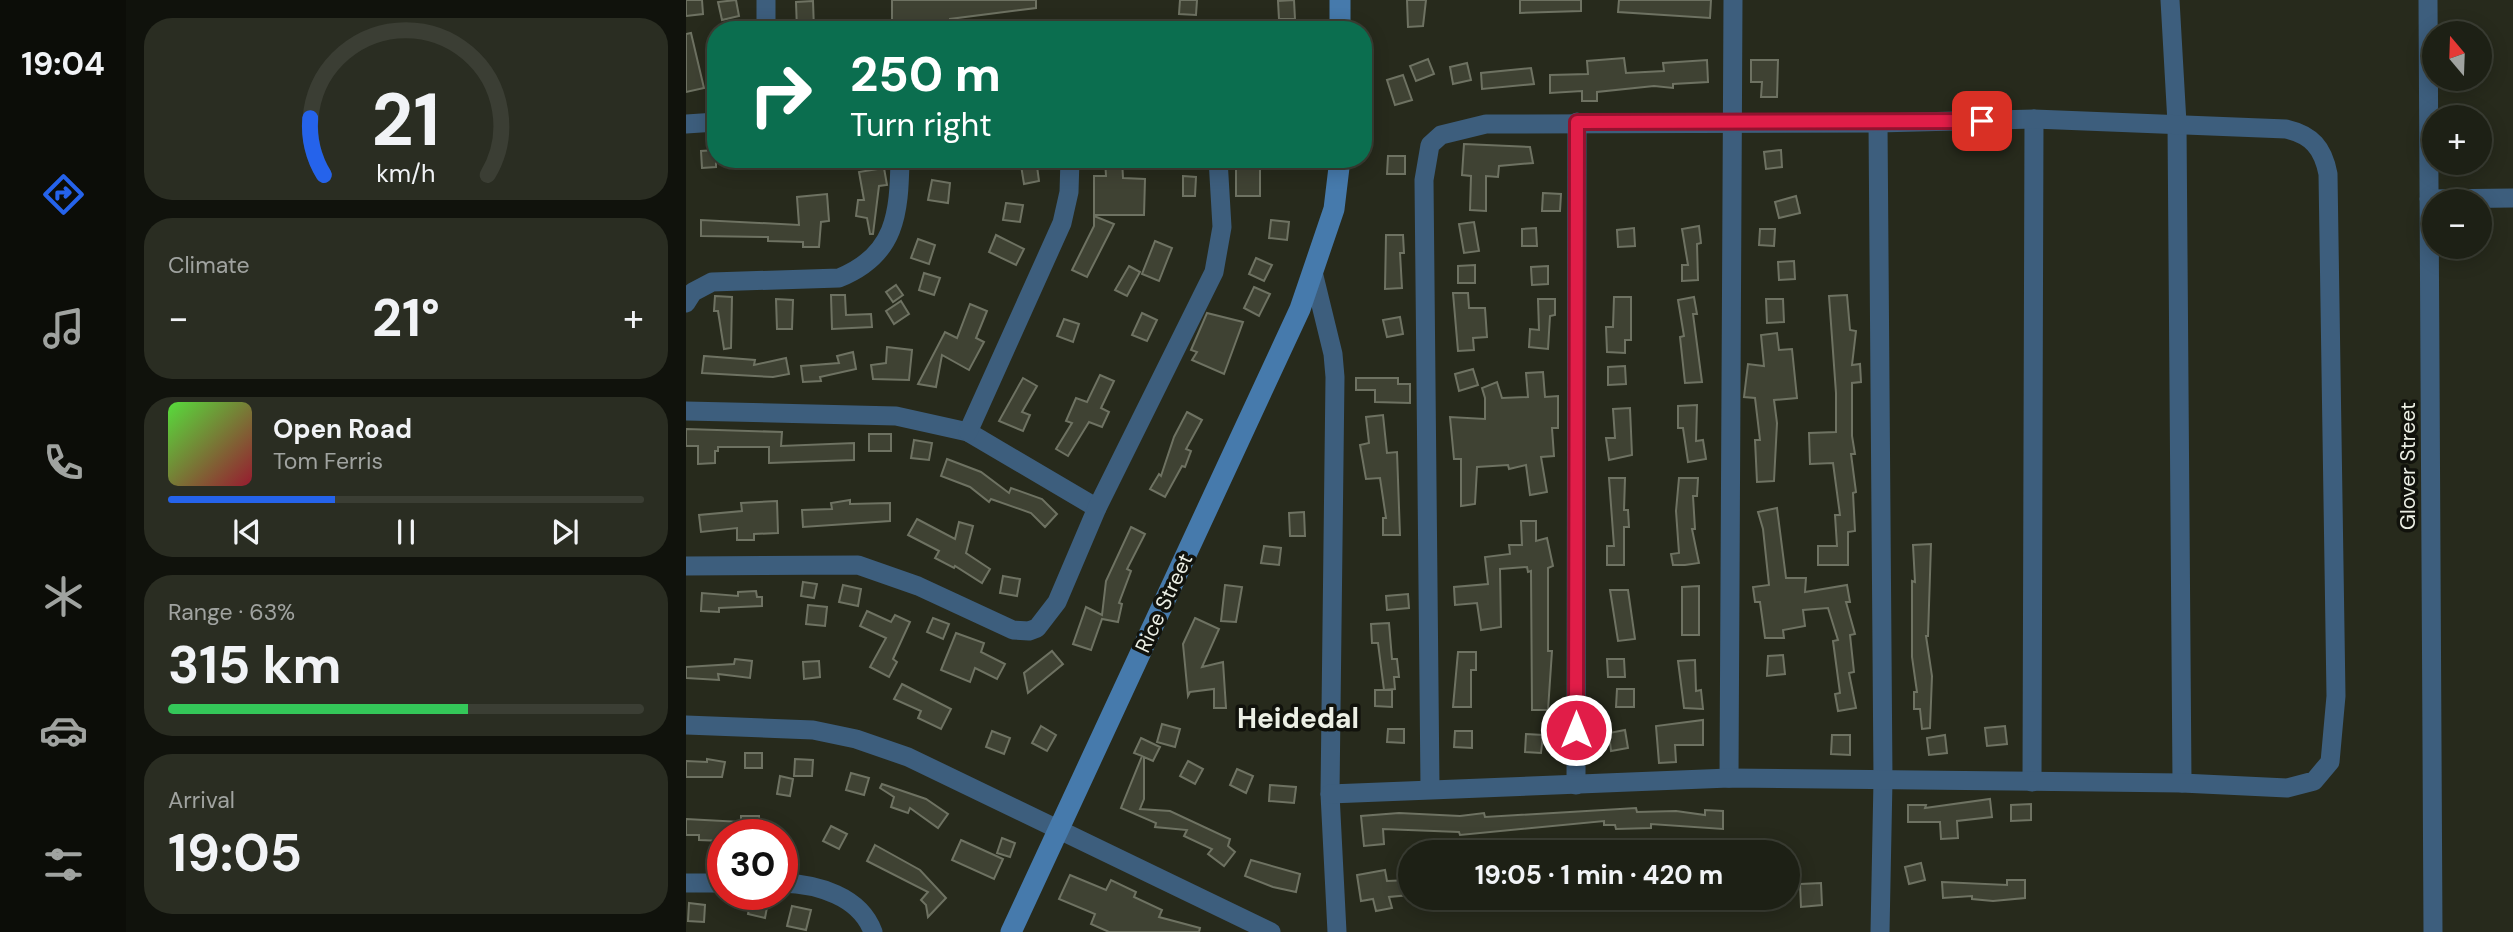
<!DOCTYPE html>
<meta charset="utf-8">
<style>
body{margin:0;font-family:"DM Sans",sans-serif;background:#2a2d22;color:#f1f3f6;height:100vh;display:flex;flex-direction:column;font-size:26px;white-space:nowrap}
*{box-sizing:border-box;margin:0}
p{font-size:23px;color:#a0a3a0}
.icon{flex:none;width:38px;height:38px;fill:none;stroke:currentColor;stroke-width:2;stroke-linecap:round;stroke-linejoin:round}
.map{position:relative;flex:1;overflow:hidden}
.drawer{display:flex;flex-direction:column;gap:18px;padding:18px;background:#10120c;width:560px}
.drawer>*{flex:none}
.banner{position:absolute;left:21px;top:21px;width:665px;height:147px;border-radius:28px;box-shadow:0 4px 18px #0003,0 0 0 2px #3b3e34;background:#0b6e4f;color:#fff;overflow:hidden}
.needle{width:46px;rotate:341deg}
.tools{position:absolute;left:1736px;top:21px;display:grid;gap:14px}
.tools a{display:grid;place-items:center;width:70px;height:70px;border-radius:50%;background:#1d2015;box-shadow:0 4px 18px #0003,0 0 0 2px #3b3e34;font-size:35px}
.speed{position:absolute;left:21px;top:819px;display:flex;gap:14px;font-size:35px;font-weight:700;text-align:center}
.speed>*{display:grid;place-content:center;width:91px;height:91px;border-radius:50%;background:#1d2015;box-shadow:0 4px 18px #0003,0 0 0 2px #3b3e34;line-height:1}
.speed .limit{border:10px solid #d22;background:#fff;color:#111}
.pin{position:absolute;display:grid;place-items:center;width:60px;height:60px;color:#fff;margin:-30px;border-radius:14px;box-shadow:0 4px 10px #0006}
.me{position:absolute;width:77px;margin:-38px;rotate:0deg;stroke-linejoin:round;filter:drop-shadow(0 0 5px #0008)}
.turn{display:flex;align-items:center;gap:24px;height:147px;padding:0 28px;font-size:32px}
.turn .icon{width:91px;height:91px;stroke-width:2.5}
.turn b{display:block;font-size:49px;line-height:60px}
.big{font-size:52px;font-weight:700;line-height:1.1}
.drawer .tile{flex:1;display:flex;flex-direction:column;justify-content:center;gap:10px;min-width:0;padding:0 24px;border-radius:28px;background:#2a2d22}
.drawer .dial{align-items:center;gap:0}
.dial svg{height:182px;overflow:visible;fill:none;stroke:#3b3e34;stroke-width:7;stroke-linecap:round;text-anchor:middle}
.dial text{fill:#f1f3f6;stroke:none}
.song{display:flex;align-items:center;gap:21px}
.cover{width:84px;height:84px;border-radius:10px;background:linear-gradient(135deg,hsl(110 70% 55%),hsl(350 70% 35%))}
.played{height:7px;border-radius:4px;background:linear-gradient(90deg,#2563eb 35%,#3b3e34 35%)}
.keys{display:flex;justify-content:space-around;direction:ltr}
.heat{display:flex;justify-content:space-between;align-items:center;font-size:38px;direction:ltr}
.charge{height:10px;border-radius:5px;background:linear-gradient(90deg,#34c759 63%,#3b3e34 0)}
.trip{position:absolute;left:712px;top:840px;width:402px;height:70px;border-radius:35px;background:#1d2015;box-shadow:0 4px 18px #0003,0 0 0 2px #3b3e34;font-weight:700;line-height:70px;text-align:center}
main{display:flex;flex:1;min-height:0}
.dock{display:flex;flex-direction:column;width:126px;justify-content:space-around;align-items:center;background:#0c0d08;color:#a0a3a0}
.dock .icon{width:49px;height:49px}
.dock .on{color:#2563eb}
.dock b{font-size:32px;color:#f1f3f6}
.map>svg:first-child{display:block}
.building{fill:#3f4233;stroke:#6e7262;stroke-width:2}
.lines{fill:none;stroke-linecap:round;stroke-linejoin:round}
.street{stroke:#3d5e7d;stroke-width:19}
.secondary{stroke:#467aac;stroke-width:21}
.route-casing{stroke:#92132f;stroke-width:18}
.route{stroke:#e11d48;stroke-width:12}
.labels{text-anchor:middle;stroke-width:7;stroke-linejoin:round;paint-order:stroke}
.street-label{font-size:21px;fill:#ecefe5;stroke:#11120c}
.district-label{font-size:28px;font-weight:bold;fill:#ecefe5;stroke:#11120c}
</style>
<main>
<nav class="dock">
<b>19:04</b>
<svg class="icon on" aria-label="directions" viewBox="0 0 24 24"><path d="M12 3l9 9-9 9-9-9zM9 14v-3h6M13 9l2 2-2 2"/></svg>
<svg class="icon" aria-label="music" viewBox="0 0 24 24"><path d="M9 18V5l10-2v13"/><circle cx="6" cy="18" r="3"/><circle cx="16" cy="16" r="3"/></svg>
<svg class="icon" aria-label="phone" viewBox="0 0 24 24"><path d="M5 4h4l2 5-3 2q2 4 5 5l2-3 5 2v4C11 20 4 13 5 4z"/></svg>
<svg class="icon" aria-label="climate" viewBox="0 0 24 24"><path d="M12 3v18M4 7l16 10M4 17L20 7"/></svg>
<svg class="icon" aria-label="car" viewBox="0 0 24 24"><path d="M5 17H2v-5l4-1 3-4h7l3 4 3 1v5h-3M9 17h6M6 11h13"/><circle cx="7" cy="17" r="2"/><circle cx="17" cy="17" r="2"/></svg>
<svg class="icon" aria-label="filters" viewBox="0 0 24 24"><path d="M4 7h16M4 17h16"/><circle cx="9" cy="7" r="2"/><circle cx="15" cy="17" r="2"/></svg>
</nav>
<section class="drawer">
<div class="tile dial"><svg viewBox="0 0 100 80">
<path d="M14 69A42 42 0 1 1 86 69"/>
<path d="M14 69A42 42 0 0 1 8 44" stroke="#2563eb"/>
<text x="50" y="56" font-size="32" font-weight="700">21</text>
<text x="50" y="72" font-size="11">km/h</text>
</svg></div>
<div class="tile"><p>Climate</p>
<div class="heat"><a>−</a><b class="big">21°</b><a>+</a></div>
</div>
<div class="tile">
<div class="song"><i class="cover"></i><div><b>Open Road</b><p>Tom Ferris</p></div></div>
<div class="played"></div>
<div class="keys"><svg class="icon" aria-label="previous" viewBox="0 0 24 24"><path d="M18 5L8 12l10 7zM5 5v14"/></svg><svg class="icon" aria-label="pause" viewBox="0 0 24 24"><path d="M8 5v14M16 5v14"/></svg><svg class="icon" aria-label="next" viewBox="0 0 24 24"><path d="M6 5l10 7-10 7zM19 5v14"/></svg></div>
</div>
<div class="tile"><p>Range · 63%</p><b class="big">315 km</b><div class="charge"></div></div>
<div class="tile"><p>Arrival</p><b class="big">19:05</b></div>
</section>
<div class="map">
<svg width="1827" height="932" viewBox="0 0 1827 932">
<rect width="100%" height="100%" fill="#272a1c"/>
<g class="building">
<path d="M0,0H16L17,14L0,16Z"/>
<path d="M50,0L53,16L36,20L32,2Z"/>
<path d="M206,0H350V8L264,19L263,30H206Z"/>
<path d="M494,0H511L510,15L493,14Z"/>
<path d="M608,0L609,19H593L592,1Z"/>
<path d="M721,0H740L737,26L722,27Z"/>
<path d="M834,0H895V11L834,13Z"/>
<path d="M933,0H1025L1024,18L932,12Z"/>
<path d="M127,1L128,30H111L110,2Z"/>
<path d="M5,33L18,88L0,92V34Z"/>
<path d="M938,58L940,73L978,71L977,63L1021,60L1022,82L987,84V88L968,86L911,92V101H896V91L864,93V75L902,74L901,61Z"/>
<path d="M742,59L748,74L730,81L724,66Z"/>
<path d="M1065,60H1092L1091,97H1075L1076,82H1065Z"/>
<path d="M781,63L785,80L767,84L764,67Z"/>
<path d="M845,68L848,84L796,89L795,73Z"/>
<path d="M717,75L726,100L709,105L701,80Z"/>
<path d="M778,144L844,147L847,163L813,166L812,177L800,176V211L784,210L785,176L776,175Z"/>
<path d="M30,150V167L16,168L15,151Z"/>
<path d="M1095,150L1096,167L1080,169L1078,152Z"/>
<path d="M702,156H719V174H701Z"/>
<path d="M334,159H350L353,181L338,184Z"/>
<path d="M419,159H436L437,178L459,179L458,215H408V176H420Z"/>
<path d="M198,168L201,185L193,186L187,234H184L181,218L170,216L172,200H178L173,172Z"/>
<rect x="550" y="169" width="24" height="27"/>
<path d="M497,176L510,177L509,196H497Z"/>
<path d="M246,180L264,183L262,203L242,200Z"/>
<path d="M857,193L875,194L874,211H856Z"/>
<path d="M141,194L143,221L135,222L133,247H117V242L82,241V237L15,236V220L113,225L111,197Z"/>
<path d="M1110,196L1114,213L1093,218L1089,202Z"/>
<path d="M320,203L337,205L334,222L317,220Z"/>
<path d="M408,216L428,224L401,277L386,270L408,226Z"/>
<path d="M585,220L603,222L601,240L583,238Z"/>
<path d="M788,222L793,251L778,253L773,224Z"/>
<path d="M1013,226L1015,243L1011,244L1012,280L996,281V265H1002L996,229Z"/>
<path d="M850,228L851,246H836V229Z"/>
<path d="M948,228L949,246L932,247L931,230Z"/>
<path d="M1074,229H1089L1088,246L1073,245Z"/>
<path d="M310,235L338,249L330,265L303,252Z"/>
<path d="M700,235H717L718,253H714L716,288L699,289Z"/>
<path d="M232,239L249,245L243,264L225,258Z"/>
<path d="M469,241L486,248L473,281L456,274Z"/>
<path d="M570,258L586,265L578,281L563,274Z"/>
<path d="M1108,261L1109,279L1093,280L1092,262Z"/>
<path d="M789,265V283H772V266Z"/>
<path d="M443,266L454,272L441,296L429,290Z"/>
<path d="M862,266V284L846,285L845,267Z"/>
<path d="M238,273L254,278L248,295L233,290Z"/>
<path d="M210,285L217,295L207,302L200,292Z"/>
<path d="M568,287L584,294L573,316L558,308Z"/>
<path d="M767,293H782L783,308H799L801,337L787,338L788,350L772,351Z"/>
<path d="M145,295H159L160,315L185,314L186,327L146,329Z"/>
<path d="M1161,295L1164,330L1170,331L1166,365L1174,364L1175,382L1166,383V436L1169,454H1165L1170,492L1167,493L1169,531L1162,532V565H1132V546H1151L1149,515H1154L1147,463L1124,464L1123,433L1150,432V393L1143,296Z"/>
<path d="M29,296L46,297L45,348L38,349L32,311H28Z"/>
<path d="M928,297H945V340H939V353L921,352L920,327H927Z"/>
<path d="M1008,297L1011,314H1007L1016,382L999,383L994,337L998,336L992,300Z"/>
<path d="M90,299L107,300L106,329H91Z"/>
<path d="M852,299H869V315L864,316L862,349L843,347L844,329L853,330Z"/>
<path d="M1080,299H1097L1098,322L1081,323Z"/>
<path d="M215,301L223,314L208,324L200,311Z"/>
<path d="M284,304L301,311L290,338L298,342L283,370L256,355L250,387L232,384L259,332L271,338Z"/>
<path d="M456,313L471,320L461,341L446,335Z"/>
<path d="M521,313L557,322L538,374L506,360L511,352L505,350Z"/>
<path d="M714,317L717,334L701,337L697,320Z"/>
<path d="M378,319L393,324L387,342L371,336Z"/>
<path d="M1091,333L1093,350L1106,349L1111,398L1088,400L1091,423L1088,481L1071,482L1069,440H1074L1069,398L1058,397L1062,364L1078,366L1075,335Z"/>
<path d="M201,347L226,350L223,380L187,379L185,365L200,363Z"/>
<path d="M167,352L170,369L134,377L135,381L117,382L115,366L153,363L151,356Z"/>
<path d="M18,356L69,360L68,365L100,358L103,374L87,377L16,373Z"/>
<path d="M939,366L940,384L922,385V367Z"/>
<path d="M787,369L792,385L773,391L769,374Z"/>
<path d="M857,372L859,397L872,396V428H866L868,456L855,457L861,492L844,495L840,465L823,469L822,465L791,467L789,504L775,506V459H768L764,417L799,419V398L796,388L811,382L816,398L842,397L840,373Z"/>
<path d="M414,375L428,381L415,408L423,412L416,427L403,422L382,456L370,449L386,423L380,421L390,398L401,402Z"/>
<path d="M337,378L351,386L336,412L344,415L337,431L313,421Z"/>
<path d="M670,378H712V384H724V403L689,402V390H670Z"/>
<path d="M1011,405L1010,441L1017,440L1020,459L1002,462L997,428H992V406Z"/>
<path d="M944,408L946,455L923,460L920,438H929L927,409Z"/>
<path d="M501,412L516,420L500,449L505,451L499,467L496,466L479,497L464,489L473,474L475,476L488,437Z"/>
<path d="M697,415L701,453L711,452L714,535H697V518H700L694,478L680,479L674,445L683,443L680,417Z"/>
<path d="M0,429L96,432L95,446L168,443V460L83,463V447H32V451H29V463L12,464V446H0Z"/>
<rect x="183" y="434" width="22" height="17"/>
<path d="M228,440L246,443L243,460L225,458Z"/>
<path d="M261,459L295,472L323,493L325,488L356,499L371,514L359,527L345,513L305,499L303,502L284,487L255,476Z"/>
<path d="M923,478H939L938,510H942L943,527H938V565H921V546H928Z"/>
<path d="M993,478H1012L1011,496H1007L1009,529H1006L1013,563L999,565H987L985,554L993,553L990,511Z"/>
<path d="M164,500V504L204,503V521L117,527L116,510L146,509L145,503Z"/>
<path d="M91,501L92,533L68,534V540H51V528L15,532L13,515L56,511L55,503Z"/>
<path d="M1091,508L1100,578H1120L1119,592L1161,585L1164,602H1160L1169,634L1164,635L1168,672L1163,673L1170,708L1152,711L1149,694L1154,693L1147,641L1152,640L1142,608L1117,610L1119,626L1097,630L1098,638H1079L1074,602H1069L1067,587L1083,585L1077,529L1072,512Z"/>
<path d="M618,512L619,536H604L603,513Z"/>
<path d="M231,519L269,539L273,522L287,526L280,553L304,569L296,583L269,566L268,568L249,558L253,551L222,535Z"/>
<path d="M835,521H850V541L861,538L867,566L862,568V651H866L862,710H846L845,571L842,572L841,567L814,569L815,627L795,630L791,603L769,605L768,587L802,584L799,557L824,554L823,545H836Z"/>
<path d="M445,527L459,534L441,569L445,571L433,603L436,604L432,622L416,619L405,650L387,644L400,607L416,615L420,581Z"/>
<path d="M1245,544L1242,636H1240L1246,676L1244,728L1236,729L1234,709H1228V692H1231L1226,657V581L1229,582L1227,545Z"/>
<path d="M578,546L595,548L593,565L575,563Z"/>
<path d="M317,576L334,579L331,596L314,593Z"/>
<path d="M117,582L131,584L128,598L115,596Z"/>
<path d="M157,585L175,589L172,606L153,602Z"/>
<path d="M539,585L556,587L550,622L535,621Z"/>
<path d="M1013,586V635H996V587Z"/>
<path d="M924,590H942L949,639L932,641Z"/>
<path d="M70,591L71,597H76V606L33,608V612L15,611L16,593L52,596V592Z"/>
<path d="M722,594L723,608L701,610L700,596Z"/>
<path d="M122,605L141,607L139,626L120,624Z"/>
<path d="M181,611L205,622L209,615L224,622L207,659L211,662L203,677L184,667L200,638L174,626Z"/>
<path d="M247,618L263,624L257,639L241,632Z"/>
<path d="M509,618L533,629L516,667L537,662L540,708H528V689L504,692L502,696L497,644Z"/>
<path d="M703,623L706,659H711L713,677H708L709,689L698,690L692,643H686L685,624Z"/>
<path d="M270,633L298,643L295,652L319,664L311,679L289,668L284,682L255,670Z"/>
<path d="M366,651L377,664L342,693L338,673Z"/>
<path d="M772,652H790V670H785V707H767Z"/>
<path d="M1097,655L1099,674L1081,676L1082,656Z"/>
<path d="M49,659L66,661L64,678L32,674L33,680L0,678V667L48,664Z"/>
<path d="M921,659H938L939,677H922Z"/>
<path d="M1009,660L1010,691L1015,690L1017,709L998,708L992,661Z"/>
<path d="M133,661L134,677L118,679L117,662Z"/>
<path d="M216,684L265,709L255,729L232,718L235,711L208,699Z"/>
<path d="M931,689H948V707H930Z"/>
<path d="M689,690H706V707L689,706Z"/>
<path d="M1017,720V745H989L990,762L973,763L970,726Z"/>
<path d="M476,724L494,729L489,747L471,742Z"/>
<path d="M355,726L370,735L361,751L346,743Z"/>
<path d="M1319,726L1321,744L1301,746L1299,728Z"/>
<path d="M702,729H718V743L701,742Z"/>
<path d="M939,730L942,748L925,751L923,733Z"/>
<path d="M306,731L324,738L318,754L300,747Z"/>
<path d="M769,731H786V748L768,747Z"/>
<path d="M840,734L857,735L855,753L839,752Z"/>
<path d="M1146,735H1164V755L1145,754Z"/>
<path d="M1259,735L1261,753L1243,755L1241,738Z"/>
<path d="M455,738L474,747L467,761L458,757V799L454,809L484,811L544,839L542,846L549,852L538,866L522,854L526,849L498,836L501,830L469,827L470,823L435,808L456,756L448,753Z"/>
<rect x="59" y="753" width="17" height="15"/>
<path d="M21,759L39,762L36,777H0V761L21,762Z"/>
<path d="M109,759L127,760L126,776H108Z"/>
<path d="M502,761L517,769L509,784L494,776Z"/>
<path d="M551,769L567,776L560,793L544,785Z"/>
<path d="M165,773L183,778L178,795L160,790Z"/>
<path d="M94,776L107,779L104,796L91,794Z"/>
<path d="M196,784L240,799L262,814L252,828L224,808L222,813L205,807L208,797L194,788Z"/>
<path d="M584,785L610,787L608,803L583,801Z"/>
<path d="M1304,799L1306,817L1271,821L1272,838L1255,839L1254,822H1222V805H1240L1239,808Z"/>
<path d="M1345,804V820L1325,821V805Z"/>
<path d="M950,808L951,812L990,811L1019,815V810L1037,811V829L965,824V828L930,829L929,825H918V821L774,835L773,832L697,829L698,844L678,846L675,816L713,813L774,816L798,813L799,817Z"/>
<path d="M55,816H73V833L37,835V841L13,840V835H0V819L55,822Z"/>
<path d="M145,826L161,834L153,849L137,841Z"/>
<path d="M316,838L329,843L324,857L311,853Z"/>
<path d="M275,840L317,859L308,879L266,860Z"/>
<path d="M189,845L234,870L260,898L242,917L240,905L235,900L242,892L181,861Z"/>
<path d="M565,860L614,874L610,892L587,887L559,876Z"/>
<path d="M1235,863L1239,880L1223,884L1219,867Z"/>
<path d="M699,870L701,881L724,880V895L703,897L706,908L690,911L687,899L675,901L671,875Z"/>
<path d="M384,875L420,890L425,880L450,892L448,897L476,910L473,917L514,928L513,932H423L405,924L409,914L373,899Z"/>
<path d="M1321,880H1339V898L1307,901L1286,899V896L1257,898L1256,882L1321,885Z"/>
<path d="M1135,883L1136,905L1115,907L1114,884Z"/>
<path d="M65,899L82,902L79,918L62,914Z"/>
<path d="M3,903L19,905L18,922L2,921Z"/>
<path d="M106,906L125,910L120,930L101,926Z"/>
</g>
<g class="lines">
<g class="street">
<path d="M1484,0L1491,123L1496,783"/>
<path d="M1742,0L1747,932"/>
<path d="M80,30V0"/>
<path d="M1192,123L1197,780L1194,932"/>
<path d="M0,124L30,122"/>
<path d="M1743,199L1827,198"/>
<path d="M627,272L647,354L649,377L644,794L651,932"/>
<path d="M0,303L7,292L26,282L153,278C210,255 213,214 214,159"/>
<path d="M0,411L210,416L282,432L411,508"/>
<path d="M282,432L376,223L383,192L384,159"/>
<path d="M0,566L172,565L232,586L327,630L343,631L351,628L371,602L411,508L528,272L536,227L532,159"/>
<path d="M0,725L127,730L170,739L222,757L585,932"/>
<path d="M1043,778L1047,0"/>
<path d="M1346,782L1348,119"/>
<path d="M890,785L891,122"/>
<path d="M644,794L1043,778L1496,783L1601,788L1628,781L1644,762L1650,696L1642,174C1637,148 1626,135 1600,129L1348,119L1192,123L800,124L755,135L744,145L738,180L744,788"/>
<path d="M0,883H37"/>
<path d="M96,883C131,884 174,896 187,932"/>
</g>
<g class="secondary">
<path d="M654,30V0"/>
<path d="M325,932L614,309L648,209L654,159"/>
</g>
</g>
<g class="lines">
<defs>
<path id="route" d="M890,730L891,122L1296,121"/>
</defs>
<use href="#route" class="route-casing"/>
<use href="#route" class="route"/>
</g>
<g class="labels">
<g class="street-label">
<text transform="translate(1722 466) rotate(-90)" y="7">Glover Street</text>
<text transform="translate(478 603) rotate(-65)" y="7">Rice Street</text>
</g>
<g class="district-label">
<text x="612" y="728">Heidedal</text>
</g>
</g>
</svg>
<div class="tools">
<a><svg class="needle" viewBox="-14 -14 28 28"><path d="M0-13l5 13h-10z" fill="#e53935"/><path d="M0 13l5-13h-10z" fill="#a0a3a0"/></svg></a>
<a>+</a>
<a>−</a>
</div>
<div class="speed"><div class="limit">30</div></div>
<div class="pin" style="left:1296px;top:121px;background:#d93025"><svg class="icon" aria-label="arrive" viewBox="0 0 24 24"><path d="M6 21V4h12l-3 4 3 4H6"/></svg></div>
<svg class="me" style="left:890px;top:730px" viewBox="-20 -20 40 40"><circle r="17" fill="#e11d48" stroke="#fff" stroke-width="3"/><path d="M0-11L8 9 0 5-8 9z" fill="#fff"/></svg>
<div class="trip">19:05 · 1 min · 420 m</div>
<div class="banner">
<div class="turn"><svg class="icon" aria-label="right" viewBox="0 0 24 24"><path d="M7 20v-9h11M14 6l5 5-5 5"/></svg><div><b>250 m</b>Turn right</div></div>
</div>
</div>
</main>
